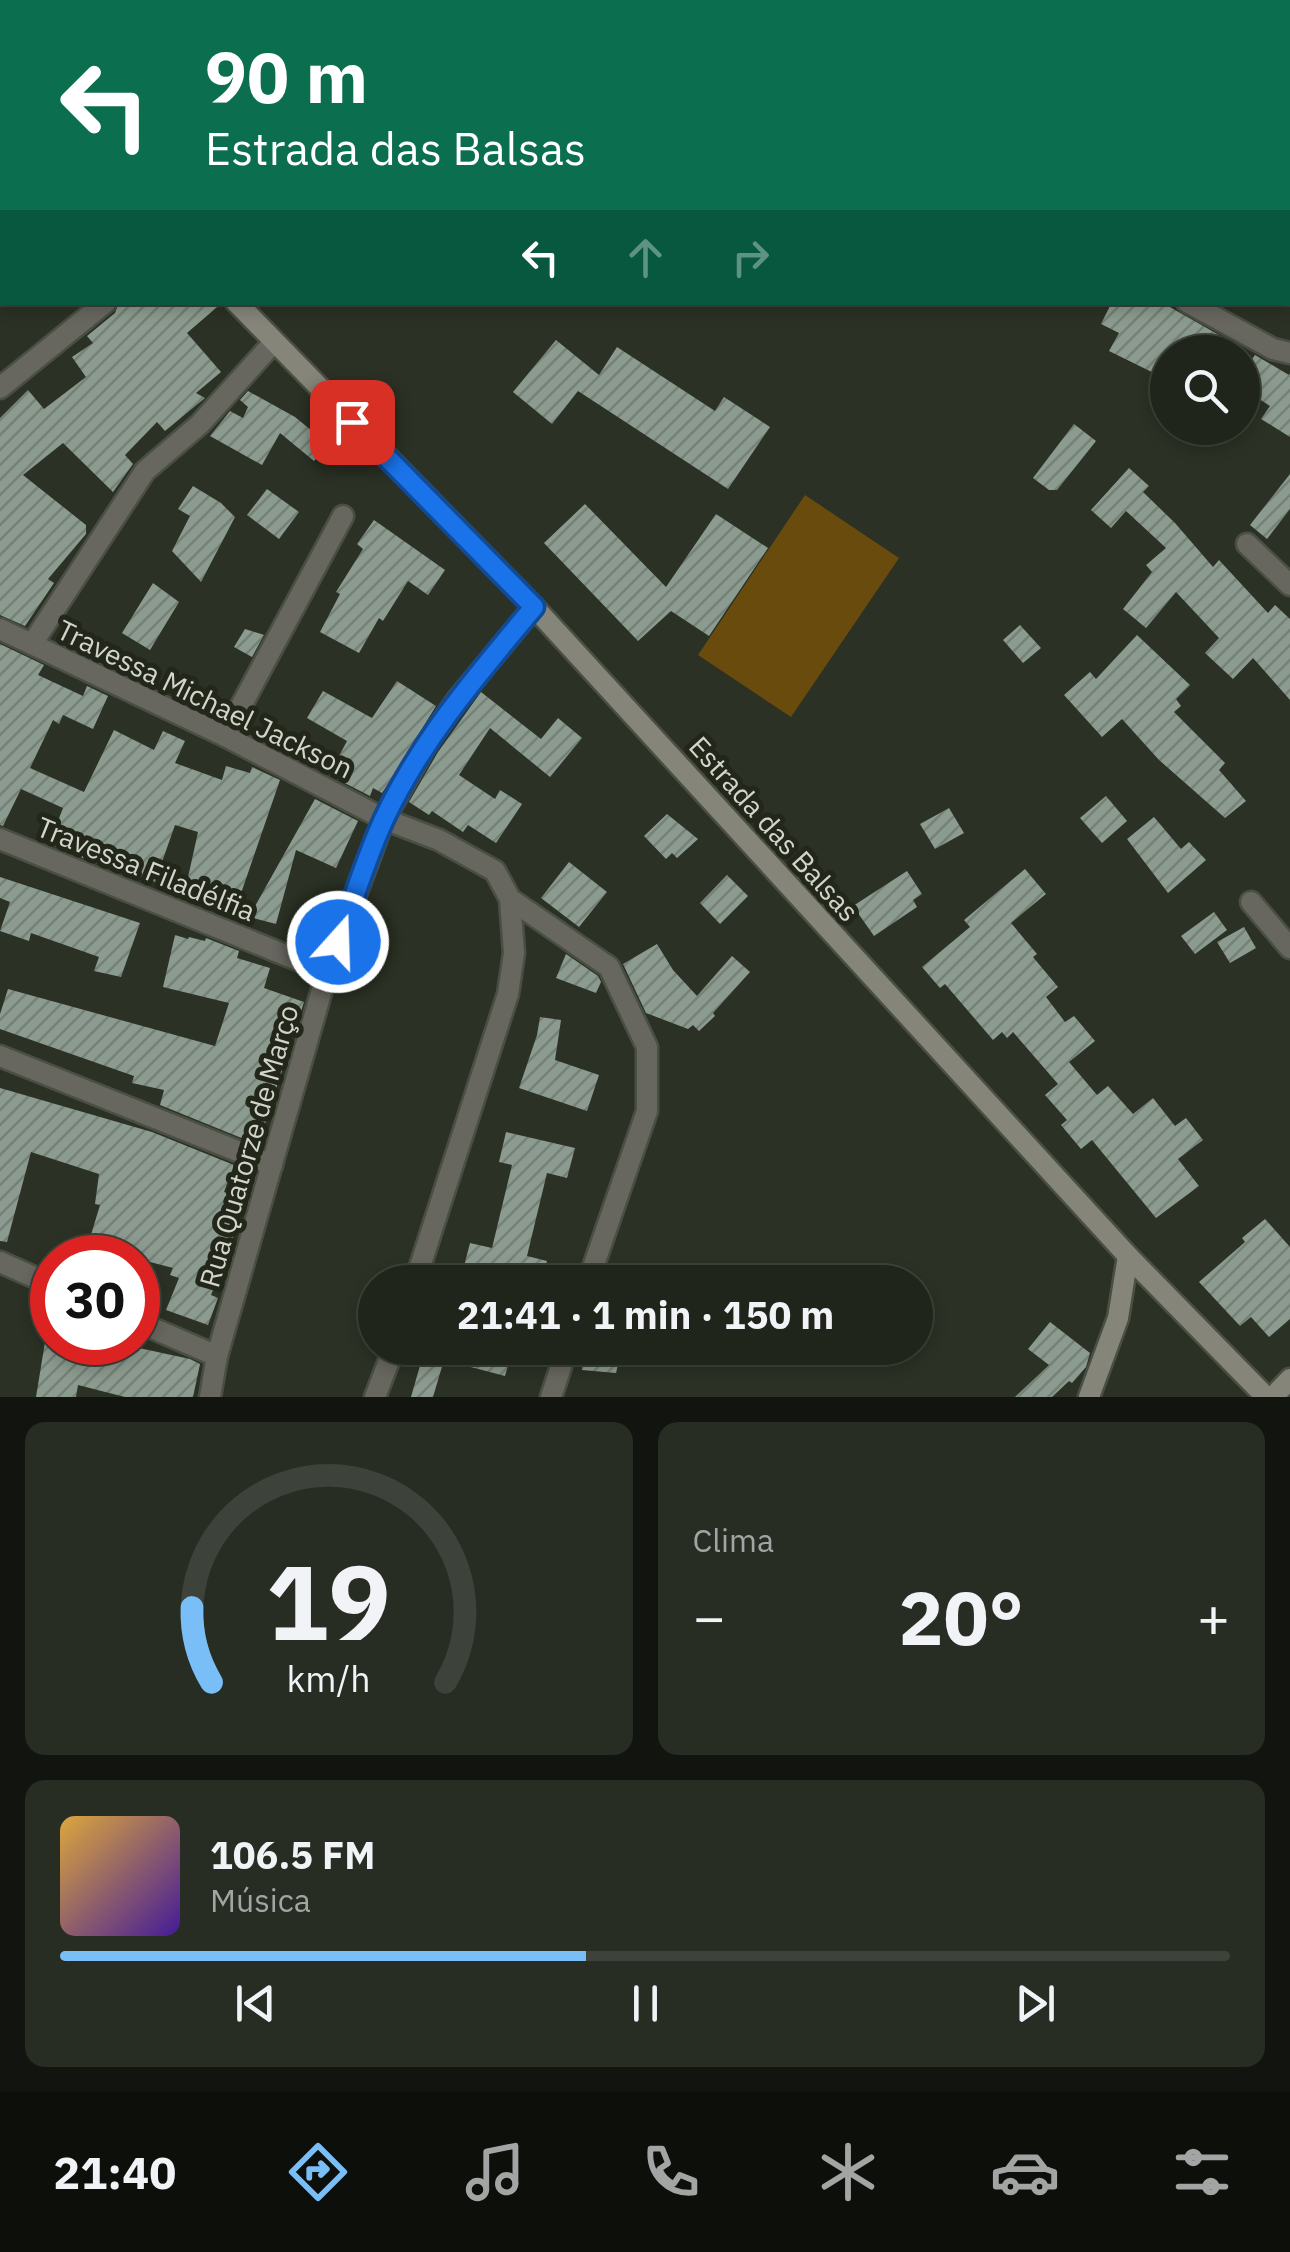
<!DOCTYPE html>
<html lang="pt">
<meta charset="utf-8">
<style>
body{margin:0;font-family:"IBM Plex Sans",sans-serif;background:#282d24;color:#f1f3f6;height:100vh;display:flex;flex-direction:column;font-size:38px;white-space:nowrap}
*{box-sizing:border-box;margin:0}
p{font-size:32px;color:#a2a5a3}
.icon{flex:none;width:55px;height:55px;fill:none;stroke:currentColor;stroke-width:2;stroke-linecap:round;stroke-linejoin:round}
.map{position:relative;height:1397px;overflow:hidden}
.side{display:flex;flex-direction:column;gap:25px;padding:25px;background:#12140f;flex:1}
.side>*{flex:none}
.top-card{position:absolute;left:0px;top:0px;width:1290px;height:305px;box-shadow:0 5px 15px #0003,0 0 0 2px #3d423a;background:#0b6e4f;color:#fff;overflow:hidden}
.tools{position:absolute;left:1150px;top:335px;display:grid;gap:20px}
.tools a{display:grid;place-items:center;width:110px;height:110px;border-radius:50%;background:#20251b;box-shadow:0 5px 15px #0003,0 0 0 2px #3d423a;font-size:50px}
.speed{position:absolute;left:30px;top:1235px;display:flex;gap:20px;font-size:50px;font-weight:700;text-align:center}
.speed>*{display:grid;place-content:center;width:130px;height:130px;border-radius:50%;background:#20251b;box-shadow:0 5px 15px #0003,0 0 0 2px #3d423a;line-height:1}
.speed .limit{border:15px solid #d22;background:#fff;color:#111}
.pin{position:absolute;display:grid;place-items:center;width:85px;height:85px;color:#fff;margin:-42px;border-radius:20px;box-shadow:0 5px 15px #0006}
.me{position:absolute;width:110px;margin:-55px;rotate:20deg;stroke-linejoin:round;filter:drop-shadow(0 0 8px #0008)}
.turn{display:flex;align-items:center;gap:35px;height:210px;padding:0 40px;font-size:45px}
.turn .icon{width:130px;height:130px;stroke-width:2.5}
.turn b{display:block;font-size:70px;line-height:85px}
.lanes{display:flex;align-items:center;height:95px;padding:0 40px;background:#0003;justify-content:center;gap:50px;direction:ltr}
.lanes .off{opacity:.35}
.big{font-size:75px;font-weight:700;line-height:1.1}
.side .tile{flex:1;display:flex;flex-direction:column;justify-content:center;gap:15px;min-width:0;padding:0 35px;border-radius:20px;background:#282d24}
.side .dial{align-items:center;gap:0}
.dial svg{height:260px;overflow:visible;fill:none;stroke:#3d423a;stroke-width:7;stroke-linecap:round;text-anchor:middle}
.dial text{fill:#f1f3f6;stroke:none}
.song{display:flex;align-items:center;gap:30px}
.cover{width:120px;height:120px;border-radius:15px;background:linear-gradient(135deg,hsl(40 70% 55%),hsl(260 70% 35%))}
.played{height:10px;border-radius:5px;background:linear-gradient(90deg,#7abef8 45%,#3d423a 45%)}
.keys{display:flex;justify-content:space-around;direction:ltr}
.heat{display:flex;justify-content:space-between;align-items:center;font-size:55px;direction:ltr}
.side .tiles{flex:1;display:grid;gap:25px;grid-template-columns:1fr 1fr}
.tile:last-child{grid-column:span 2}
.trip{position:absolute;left:358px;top:1265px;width:575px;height:100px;border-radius:50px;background:#20251b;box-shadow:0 5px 15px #0003,0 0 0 2px #3d423a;font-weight:700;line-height:100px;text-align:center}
.tabs{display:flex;height:160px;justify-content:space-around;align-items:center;background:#0d0f0b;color:#a2a5a3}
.tabs .icon{width:70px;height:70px}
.tabs .current{color:#7abef8}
.tabs b{font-size:45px;color:#f1f3f6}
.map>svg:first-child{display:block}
.forest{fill:url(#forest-crowns)}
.garden{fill:#694b0d}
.building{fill:url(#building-hatch)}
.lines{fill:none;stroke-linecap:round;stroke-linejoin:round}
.street-casing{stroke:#494f42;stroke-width:25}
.secondary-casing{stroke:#494f42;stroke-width:25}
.street{stroke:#67665f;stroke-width:20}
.secondary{stroke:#86857a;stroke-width:20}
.route-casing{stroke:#114b97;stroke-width:25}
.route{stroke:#1a73e8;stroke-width:18}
.labels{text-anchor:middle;stroke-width:10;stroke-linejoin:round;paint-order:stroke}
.street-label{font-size:28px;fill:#d1d5cc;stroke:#22271a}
</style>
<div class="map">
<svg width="1290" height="1397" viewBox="0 0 1290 1397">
<defs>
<pattern id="forest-crowns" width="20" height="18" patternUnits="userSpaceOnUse" patternTransform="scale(2.5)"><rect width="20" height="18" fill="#694b0d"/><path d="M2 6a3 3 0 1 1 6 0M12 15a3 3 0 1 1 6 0" fill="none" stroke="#7d642f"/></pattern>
<pattern id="building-hatch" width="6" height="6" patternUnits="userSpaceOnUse" patternTransform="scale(2.5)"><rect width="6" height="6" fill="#8c9b8f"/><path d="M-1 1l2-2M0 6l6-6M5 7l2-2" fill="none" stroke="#758076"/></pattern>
</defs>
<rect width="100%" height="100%" fill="#2b3124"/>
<path class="forest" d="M1167,0H1290V120L1288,2Z"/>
<path class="garden" d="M805,495L899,558L791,717L698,655Z"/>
<g class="building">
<path d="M119,302H223L187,333L221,372L196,393L205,398L165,431L157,422L125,455L133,464L113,492L63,443L23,475L86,525V534L48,579L54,583L25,626L0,615V418L28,390L44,409L86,377L72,357L93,343L87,336L115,313Z"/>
<path d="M1112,302H1161L1219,335L1209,352H1168V380L1109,351L1119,333L1101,324Z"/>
<path d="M556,340L599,375L617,347L715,411L724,397L770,427L728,489L578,391L552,424L513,392Z"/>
<path d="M1255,355L1289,375L1290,373V437L1261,419L1270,406L1242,388V373Z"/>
<path d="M248,391L295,417L328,444L314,461L280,433L262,465L210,436L230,411L243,418L248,407L240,400Z"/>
<path d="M1074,424L1096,441L1057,490H1049L1033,478Z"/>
<path d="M1129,468L1149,486L1143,492L1175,523L1213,567L1219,560L1268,613L1275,605L1290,619V700L1253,658L1233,679L1205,653L1219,638L1176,592L1146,628L1123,609L1152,572L1146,565L1166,548L1126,511L1111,528L1091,510Z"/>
<path d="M1290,474V509L1267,539L1250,525Z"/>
<path d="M193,486L221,503L235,517L201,582L172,551L190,516L178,509Z"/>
<path d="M267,489L299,512L279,539L247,515Z"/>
<path d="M585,504L666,587L716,514L768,548L709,636L671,611L638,641L544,543Z"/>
<path d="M374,520L445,570L428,595L408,581L383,621L379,618L359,653L320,632L340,594L336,592L363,549L357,544Z"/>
<path d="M153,583L179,602L150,650L122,633Z"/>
<path d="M1020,625L1041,648L1023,663L1003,640Z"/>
<path d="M245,629L264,635L252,657L234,647Z"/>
<path d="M1137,635L1190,685L1176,699L1181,706L1174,712L1225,763L1219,770L1246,801L1225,818L1159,760L1122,719L1102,737L1064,695L1090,672L1096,679Z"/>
<path d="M0,644L44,665L38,675L83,696L87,686L108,696L93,729L63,715L59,724L53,720L30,768L84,792L114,730L154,750L163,731L185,741L175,763L222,780L226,766L250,773L252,767L280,780L237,905L249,911L246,924L214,911L217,901L185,891L198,832L175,825L155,882L123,871L122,874L49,844L63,808L21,789L3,826L0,825Z"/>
<path d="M397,681L436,706L386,787L382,793L373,788L370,796L329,775L347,741L307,718L323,691L372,718Z"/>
<path d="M481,692L541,739L558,718L582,738L550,777L490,728L459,775L495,799L500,790L522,804L496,843L468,825L463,832L432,811L429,815L409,802L438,752Z"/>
<path d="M1106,796L1127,821L1102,843L1080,818Z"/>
<path d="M315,799L358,821L336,868L296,850L276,924L249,917Z"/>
<path d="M949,808L964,833L935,849L920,824Z"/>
<path d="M667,814L698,839L677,858L672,853L666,859L644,836Z"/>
<path d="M1154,817L1181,849L1189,842L1206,860L1168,893L1127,839Z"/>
<path d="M569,862L607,892L579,927L541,898Z"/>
<path d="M1025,869L1046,894L1011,923L1037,954L1033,957L1058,987L1046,997L1065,1022L1074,1016L1095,1041L1069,1062L1097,1095L1108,1086L1133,1114L1153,1098L1175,1126L1186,1118L1203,1140L1178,1159L1199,1186L1156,1218L1092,1140L1081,1149L1061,1125L1067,1120L1045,1095L1058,1084L1013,1032L1007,1038L1002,1032L993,1040L945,984L940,988L922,967L970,927L964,920Z"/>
<path d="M907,871L922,894L913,900L917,907L874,936L853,906Z"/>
<path d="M727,875L748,896L720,924L700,903Z"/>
<path d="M0,877L140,923L121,977L94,971L99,957L31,933L29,941L0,931L10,902L0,898Z"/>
<path d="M1214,912L1227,930L1195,954L1181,936Z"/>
<path d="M1244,927L1256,948L1230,963L1217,942Z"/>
<path d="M175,935L188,939L189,937L205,941L206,938L239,951L237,958L270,968L264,988L304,1002L262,1133L248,1129L244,1139L160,1105L164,1090L132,1083L134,1076L0,1029V1014L8,989L215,1046L229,1003L163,987Z"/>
<path d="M657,944L673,970L697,996L732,956L750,972L713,1013L715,1016L699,1031L693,1025L688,1029L646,1013L623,964Z"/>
<path d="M566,954L598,976L601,982L596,993L556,978Z"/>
<path d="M540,1017L561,1020L555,1060L599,1075L587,1111L519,1088L537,1035Z"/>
<path d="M0,1088L152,1132L234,1165L224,1192L247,1201L211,1295L218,1298L208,1325L166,1310L179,1278L170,1275L173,1268L108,1251L106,1258H84L100,1205L95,1204L99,1174L31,1152L7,1242L0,1241Z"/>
<path d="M506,1132L575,1148L567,1178L547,1173L527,1256L547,1261L542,1282H460L470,1243L492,1248L512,1165L499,1162Z"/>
<path d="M1265,1219L1290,1247V1319L1269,1337L1251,1317L1240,1326L1199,1282L1245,1242L1242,1238Z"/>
<path d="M1050,1322L1090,1353L1086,1367L1072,1383L1069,1381L1052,1397H1015L1049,1365L1028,1349Z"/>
<path d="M45,1342H126L125,1345L190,1359L200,1364L193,1397H125L78,1385L76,1397H36Z"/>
<path d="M425,1348H513L505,1376L444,1360L433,1397H411Z"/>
<path d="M583,1348H622L616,1373L582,1370Z"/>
</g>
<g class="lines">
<defs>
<g id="street">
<path d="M1187,302L1273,349L1290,353"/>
<path d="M0,388L106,302"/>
<path d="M1247,544L1290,585"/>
<path d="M0,629L225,736L384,819L439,840L495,871L510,899L514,953L508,994L415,1282"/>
<path d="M32,644L145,471L200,424L273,343"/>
<path d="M225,736L343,516"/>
<path d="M0,839L327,972"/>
<path d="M510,899L609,967L647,1047V1111L588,1282"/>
<path d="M1251,902L1290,948"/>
<path d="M0,1056L272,1165"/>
<path d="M0,1262L52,1285"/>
<path d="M138,1322L217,1356"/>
<path d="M210,1397L217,1356L327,972L384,819L426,745L457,700L534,607"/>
<path d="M375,1397L394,1348"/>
<path d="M551,1397L567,1348"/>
</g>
<g id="secondary">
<path d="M0,28L2,31"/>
<path d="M236,302L534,607L1128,1256L1266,1397"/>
<path d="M1089,1397L1118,1318L1128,1256"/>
<path d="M1273,1397L1290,1379"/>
</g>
</defs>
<use href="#street" class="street-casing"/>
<use href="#secondary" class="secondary-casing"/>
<use href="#street" class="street"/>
<use href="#secondary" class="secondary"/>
</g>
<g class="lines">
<defs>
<path id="route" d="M338,942C353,901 366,858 384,819C421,740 478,674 534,607L352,422"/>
</defs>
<use href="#route" class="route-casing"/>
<use href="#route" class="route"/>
</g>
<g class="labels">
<g class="street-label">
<text transform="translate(205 699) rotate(26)" y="10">Travessa Michael Jackson</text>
<text transform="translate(774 829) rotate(48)" y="10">Estrada das Balsas</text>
<text transform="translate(146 869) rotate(22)" y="10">Travessa Filadélfia</text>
<text transform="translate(249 1146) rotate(-74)" y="10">Rua Quatorze de Março</text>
</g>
</g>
</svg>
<div class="tools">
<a><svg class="icon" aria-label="search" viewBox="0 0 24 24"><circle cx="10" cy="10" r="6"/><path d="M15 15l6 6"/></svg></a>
</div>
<div class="speed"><div class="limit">30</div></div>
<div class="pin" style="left:352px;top:422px;background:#d93025"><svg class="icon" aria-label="arrive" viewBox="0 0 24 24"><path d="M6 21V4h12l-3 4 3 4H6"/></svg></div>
<svg class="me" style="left:338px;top:942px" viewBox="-20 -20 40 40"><circle r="17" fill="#1a73e8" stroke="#fff" stroke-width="3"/><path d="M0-11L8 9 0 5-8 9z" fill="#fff"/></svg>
<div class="trip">21:41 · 1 min · 150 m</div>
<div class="top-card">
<div class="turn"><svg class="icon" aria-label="left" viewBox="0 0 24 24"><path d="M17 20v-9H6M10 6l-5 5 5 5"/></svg><div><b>90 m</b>Estrada das Balsas</div></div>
<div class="lanes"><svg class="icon" aria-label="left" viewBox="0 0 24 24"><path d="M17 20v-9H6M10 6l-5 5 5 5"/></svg><svg class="icon off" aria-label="ahead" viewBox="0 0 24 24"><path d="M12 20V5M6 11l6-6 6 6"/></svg><svg class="icon off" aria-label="right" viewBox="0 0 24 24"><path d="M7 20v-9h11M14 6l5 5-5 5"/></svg></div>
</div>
</div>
<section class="side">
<div class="tiles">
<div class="tile dial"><svg viewBox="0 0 100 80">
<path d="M14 69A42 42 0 1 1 86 69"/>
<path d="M14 69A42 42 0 0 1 8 46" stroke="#7abef8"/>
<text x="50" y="56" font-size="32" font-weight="700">19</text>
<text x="50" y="72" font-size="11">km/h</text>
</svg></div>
<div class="tile"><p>Clima</p>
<div class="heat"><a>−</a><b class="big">20°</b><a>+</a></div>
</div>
<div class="tile">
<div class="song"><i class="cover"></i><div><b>106.5 FM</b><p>Música</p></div></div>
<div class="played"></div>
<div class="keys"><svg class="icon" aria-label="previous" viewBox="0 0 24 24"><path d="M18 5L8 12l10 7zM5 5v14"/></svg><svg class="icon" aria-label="pause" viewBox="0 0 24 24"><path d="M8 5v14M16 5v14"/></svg><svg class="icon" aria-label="next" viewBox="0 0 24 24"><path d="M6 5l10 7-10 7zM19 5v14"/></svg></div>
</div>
</div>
</section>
<nav class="tabs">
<b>21:40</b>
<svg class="icon current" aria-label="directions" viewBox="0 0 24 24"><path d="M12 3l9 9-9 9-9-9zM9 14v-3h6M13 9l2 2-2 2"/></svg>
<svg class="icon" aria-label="music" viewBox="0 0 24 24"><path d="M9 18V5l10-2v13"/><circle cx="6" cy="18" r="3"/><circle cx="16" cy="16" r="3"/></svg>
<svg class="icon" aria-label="phone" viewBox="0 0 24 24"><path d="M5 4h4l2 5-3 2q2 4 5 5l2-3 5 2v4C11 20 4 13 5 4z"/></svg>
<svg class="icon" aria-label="climate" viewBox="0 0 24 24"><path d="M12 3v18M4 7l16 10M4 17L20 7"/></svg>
<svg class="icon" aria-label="car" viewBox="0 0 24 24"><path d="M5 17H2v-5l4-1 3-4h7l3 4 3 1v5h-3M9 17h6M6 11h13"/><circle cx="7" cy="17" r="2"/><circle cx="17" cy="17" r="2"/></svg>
<svg class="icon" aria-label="filters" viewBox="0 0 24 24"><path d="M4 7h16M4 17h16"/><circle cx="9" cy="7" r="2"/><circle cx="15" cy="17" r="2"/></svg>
</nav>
